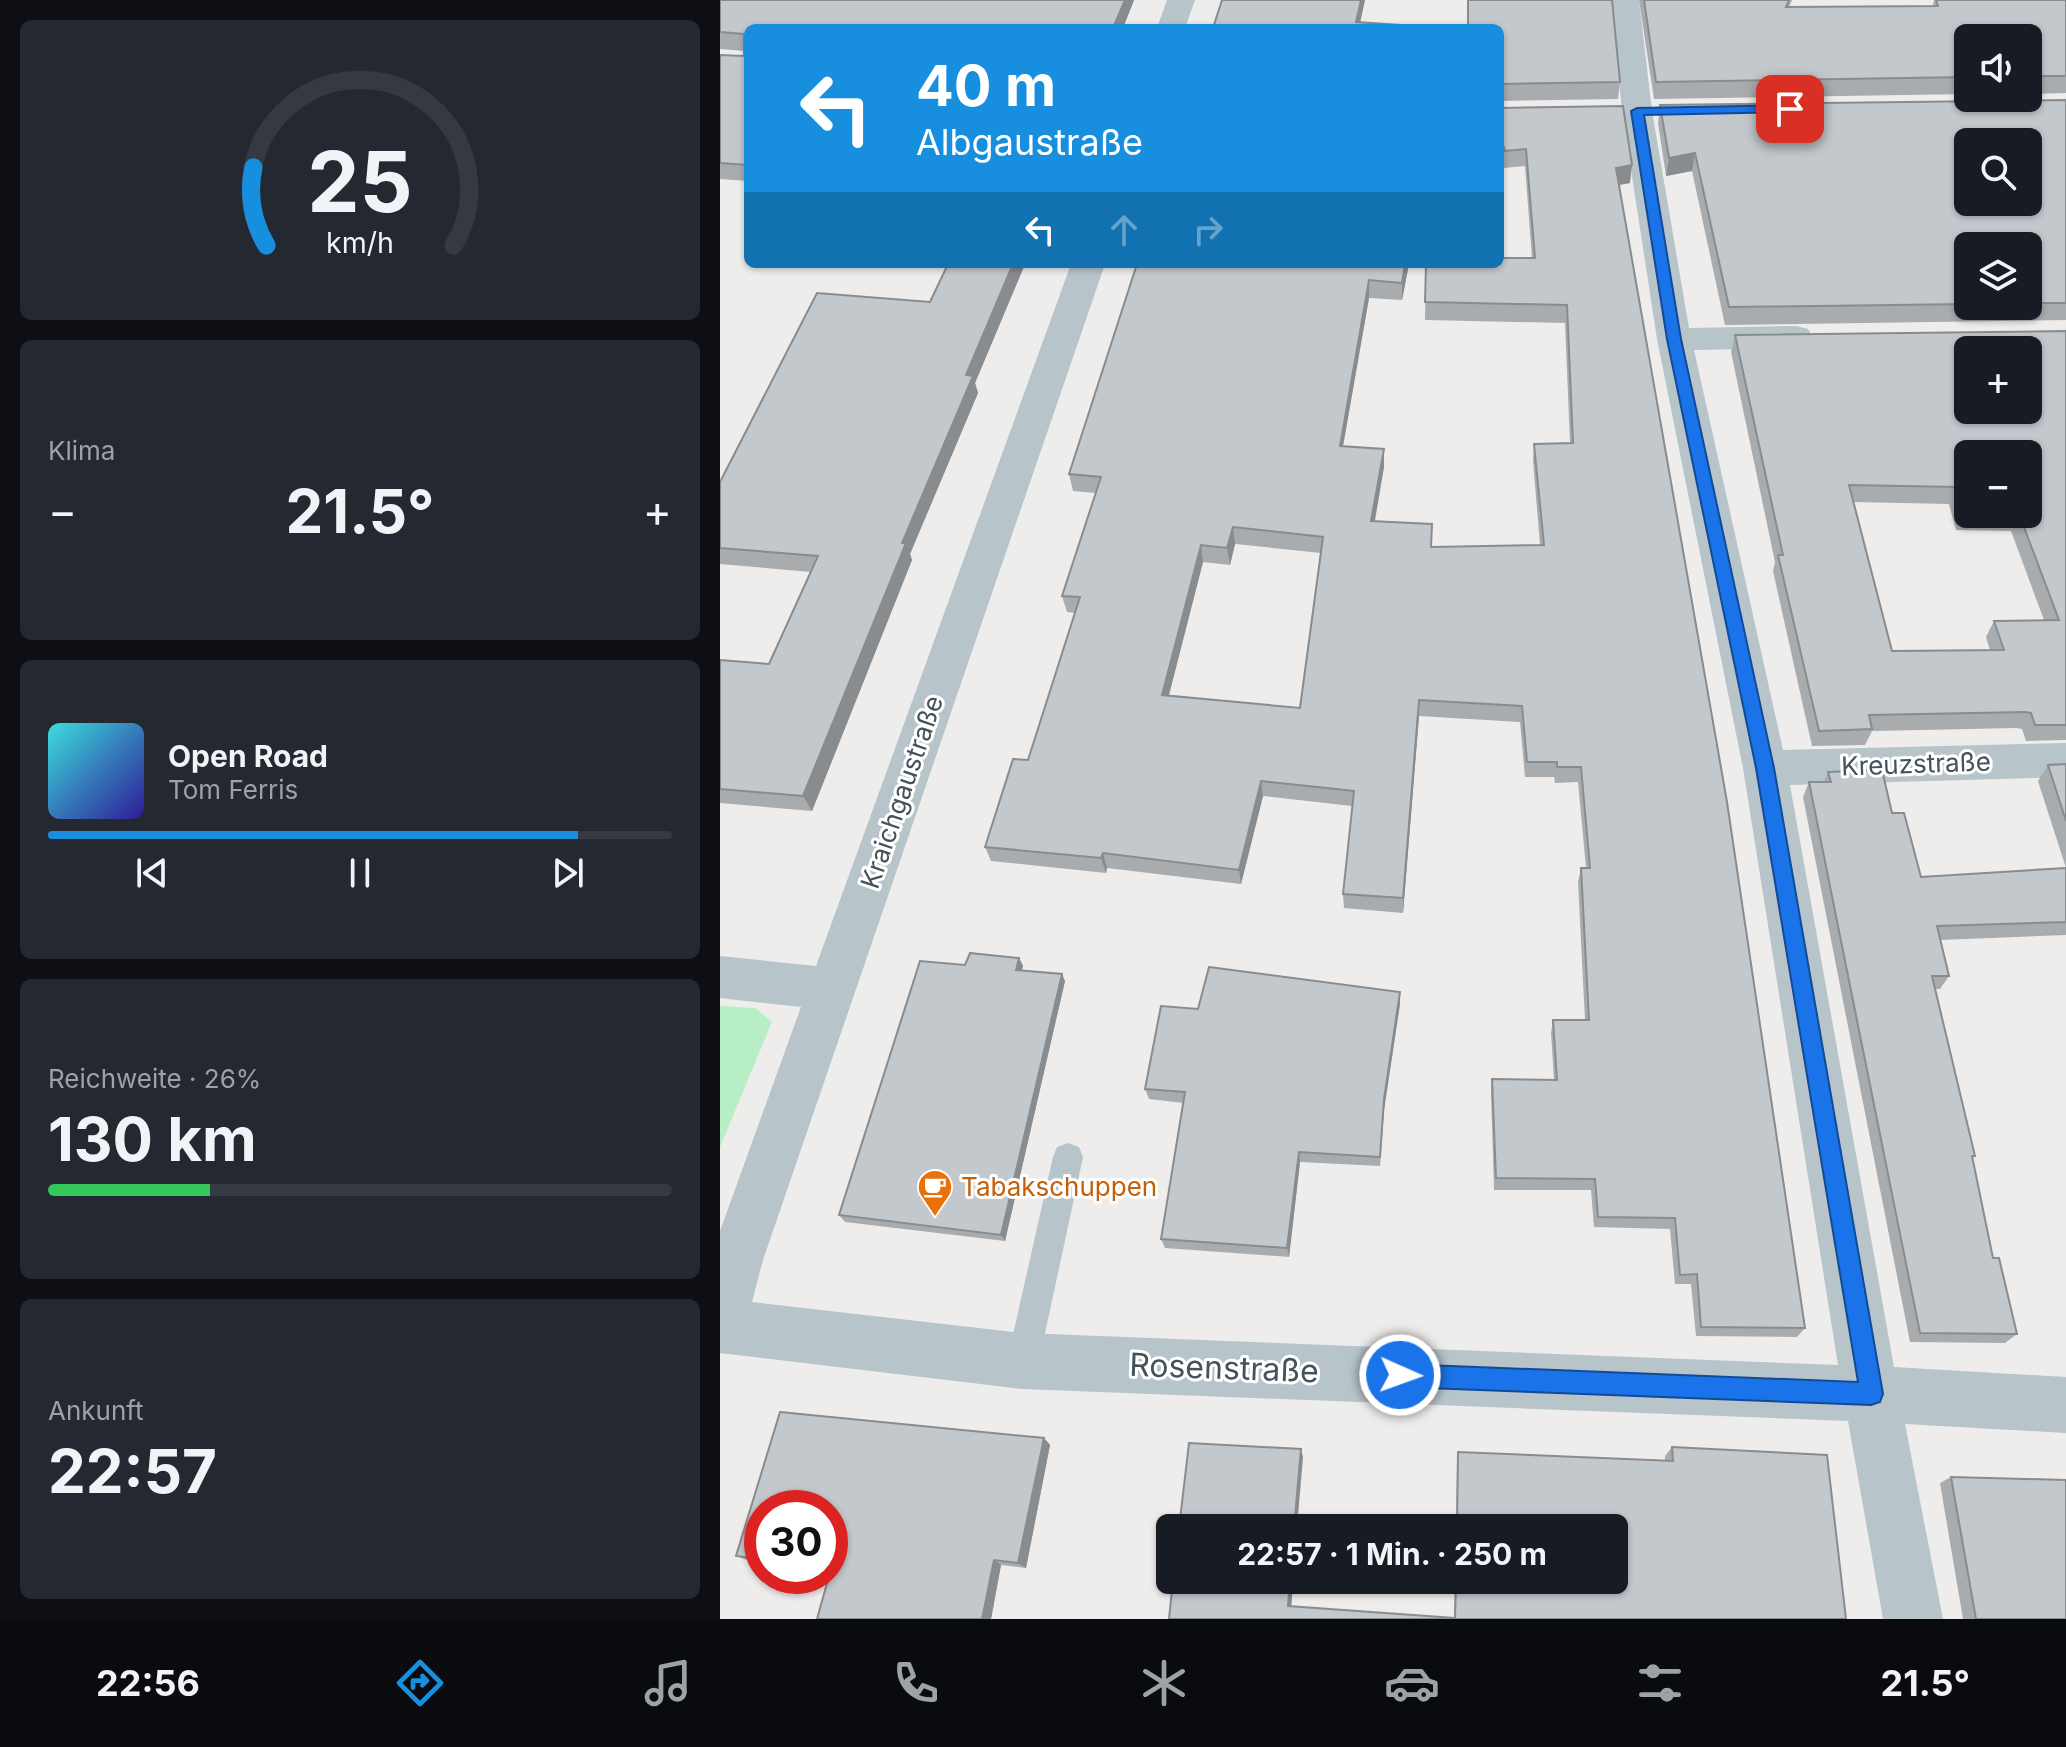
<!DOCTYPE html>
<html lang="de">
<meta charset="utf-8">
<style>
body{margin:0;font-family:Inter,sans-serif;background:#242831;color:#f1f3f6;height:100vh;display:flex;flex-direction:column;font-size:30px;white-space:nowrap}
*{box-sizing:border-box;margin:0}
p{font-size:26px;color:#9ea1a6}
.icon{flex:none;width:44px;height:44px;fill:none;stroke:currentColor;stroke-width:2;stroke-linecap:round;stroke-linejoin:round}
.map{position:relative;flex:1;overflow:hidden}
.side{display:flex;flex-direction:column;gap:20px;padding:20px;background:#0d0f14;width:720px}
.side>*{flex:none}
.hud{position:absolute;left:24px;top:24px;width:760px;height:244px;border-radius:12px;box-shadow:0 2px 6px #0004;background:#178ede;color:#fff;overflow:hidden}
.fabs{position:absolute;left:1234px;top:24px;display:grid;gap:16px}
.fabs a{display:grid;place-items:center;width:88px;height:88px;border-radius:12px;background:#171b24;box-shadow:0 2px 6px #0004;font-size:40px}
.speed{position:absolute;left:24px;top:1490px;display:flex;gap:16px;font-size:40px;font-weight:700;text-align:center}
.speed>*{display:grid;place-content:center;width:104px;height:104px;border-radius:50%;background:#171b24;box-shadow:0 2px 6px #0004;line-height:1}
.speed .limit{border:12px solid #d22;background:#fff;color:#111}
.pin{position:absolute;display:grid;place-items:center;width:68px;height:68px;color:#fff;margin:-34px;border-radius:16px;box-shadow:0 4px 12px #0006}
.me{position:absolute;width:88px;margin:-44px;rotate:92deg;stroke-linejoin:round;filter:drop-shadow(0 0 6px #0008)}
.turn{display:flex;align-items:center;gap:28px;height:168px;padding:0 40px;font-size:36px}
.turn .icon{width:104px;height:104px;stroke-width:2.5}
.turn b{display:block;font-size:56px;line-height:68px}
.lanes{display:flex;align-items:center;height:76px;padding:0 40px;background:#0003;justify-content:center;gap:40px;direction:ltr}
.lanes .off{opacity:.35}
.big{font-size:60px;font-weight:700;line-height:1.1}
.side .card{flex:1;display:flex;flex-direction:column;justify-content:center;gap:12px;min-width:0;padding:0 28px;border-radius:12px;background:#242831}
.side .dial{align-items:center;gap:0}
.dial svg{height:208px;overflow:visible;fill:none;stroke:#363941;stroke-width:7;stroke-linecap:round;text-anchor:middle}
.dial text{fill:#f1f3f6;stroke:none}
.song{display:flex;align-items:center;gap:24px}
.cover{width:96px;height:96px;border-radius:12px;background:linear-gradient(135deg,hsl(180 70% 55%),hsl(250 70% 35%))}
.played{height:8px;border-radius:4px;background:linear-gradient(90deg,#178ede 85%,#363941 85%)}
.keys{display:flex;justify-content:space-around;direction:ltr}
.heat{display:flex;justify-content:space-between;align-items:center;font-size:44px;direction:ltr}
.charge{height:12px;border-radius:6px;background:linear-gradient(90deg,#34c759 26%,#363941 0)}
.trip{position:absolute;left:436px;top:1514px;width:472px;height:80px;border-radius:12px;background:#171b24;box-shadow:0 2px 6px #0004;font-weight:700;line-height:80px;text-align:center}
.tabs{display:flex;height:128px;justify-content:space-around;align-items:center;background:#090b0e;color:#9ea1a6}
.tabs .icon{width:56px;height:56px}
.tabs .active{color:#178ede}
.tabs b{font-size:36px;color:#f1f3f6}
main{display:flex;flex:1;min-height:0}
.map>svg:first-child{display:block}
.green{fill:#b8eec5}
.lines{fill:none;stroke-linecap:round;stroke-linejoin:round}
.lane{fill:#b7c4ca;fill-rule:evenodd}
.street{fill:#b7c4ca;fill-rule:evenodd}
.wall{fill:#a8acaf;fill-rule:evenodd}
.shaded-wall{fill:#888c8f}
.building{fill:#c3c8cc;stroke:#888c8f;stroke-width:2;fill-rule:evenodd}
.route{fill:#1a73e8;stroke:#114b97;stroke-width:2}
.labels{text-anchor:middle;stroke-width:6;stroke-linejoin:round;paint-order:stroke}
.street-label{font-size:26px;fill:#44535a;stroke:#fff}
.food-label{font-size:26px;fill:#c56008;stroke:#fff;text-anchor:start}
.near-street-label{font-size:32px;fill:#44535a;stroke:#fff}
</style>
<main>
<section class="side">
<div class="card dial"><svg viewBox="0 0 100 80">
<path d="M14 69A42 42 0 1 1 86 69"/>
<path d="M14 69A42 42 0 0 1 9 39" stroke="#178ede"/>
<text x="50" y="56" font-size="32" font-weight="700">25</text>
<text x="50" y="72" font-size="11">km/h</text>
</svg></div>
<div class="card"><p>Klima</p>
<div class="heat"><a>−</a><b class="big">21.5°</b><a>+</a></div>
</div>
<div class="card">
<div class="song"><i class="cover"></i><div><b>Open Road</b><p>Tom Ferris</p></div></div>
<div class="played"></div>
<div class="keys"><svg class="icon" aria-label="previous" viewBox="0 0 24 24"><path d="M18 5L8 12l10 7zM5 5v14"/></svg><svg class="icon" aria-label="pause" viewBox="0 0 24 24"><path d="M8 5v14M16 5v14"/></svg><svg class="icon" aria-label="next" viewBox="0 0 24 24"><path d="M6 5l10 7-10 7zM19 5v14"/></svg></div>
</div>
<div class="card"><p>Reichweite · 26%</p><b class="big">130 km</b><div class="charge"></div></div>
<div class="card"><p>Ankunft</p><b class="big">22:57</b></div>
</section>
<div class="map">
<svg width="1346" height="1619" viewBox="0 0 1346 1619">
<rect width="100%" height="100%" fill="#efecec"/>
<path class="green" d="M0,1006L35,1008L52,1022L0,1147Z"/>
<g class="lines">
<path class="lane" d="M348,1143L359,1147L363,1157L319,1361L315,1373L303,1377L291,1373L287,1361L333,1157L337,1147Z"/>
<g class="street">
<path d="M447,0H475L465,28H437Z"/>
<path d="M891,0H919L932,111L969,328L1076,326L1088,329L1093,337L1088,345L1076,348L974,350L1063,750L1346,743V777L1070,785L1174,1367L1346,1377V1433L1185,1424L1223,1619H1163L1128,1421L303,1389L0,1353V1231L81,1007L0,998V956L96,966L351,264H385L43,1260L32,1302L303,1333L1118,1365L1023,768L937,339L902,111Z"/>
</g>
</g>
<g class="wall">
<path d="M0,0H414L403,28H28V181L0,179V55L24,56V51L0,49Z"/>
<path d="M919,0H1072L1069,7L1213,6L1214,0H1346V93L1308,94V38H1248V94L934,99Z"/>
<path d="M780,28L900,82L898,99L780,101Z"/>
<path d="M1346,100V320L1005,325L972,171L946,176L938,123L940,105ZM1248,246H1308V306H1248Z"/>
<path d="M780,106L910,183L899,184L1085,1328L1077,1337L976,1336L971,1284H955L950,1229L874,1227L871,1190H774L771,1092L772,1079L834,1080L831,1033L833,1020H865L858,882L861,868H866L858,782L835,783L834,777H805L800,722L699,716L683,913L624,908L623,894L632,806L543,796L521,884L387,868L386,873L271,861L265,847L308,760L355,613L347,612L342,596L376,493L353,491L349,474L417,264H689L682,300L649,298L623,446L664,467L654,521L712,547L820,545L813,461L814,444L850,443L845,323L705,320L706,264L812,258L805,166L784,168L780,160ZM515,544L601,553L580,708L449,695L483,562L510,565Z"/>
<path d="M228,264H305L255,383L258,393L190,554L192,560L92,811L0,803V660L49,664L91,572L0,564V482L210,302Z"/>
<path d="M1346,331V740L1306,741L1302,729L1296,728L1152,731L1145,745L1092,746L1053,571L1055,562L1011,352L1015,335ZM1248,454L1308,514H1248ZM1134,502L1229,504L1236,530L1291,531L1324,620L1274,621L1266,637L1270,650L1172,651Z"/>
<path d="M1346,764V868L1318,781L1328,765Z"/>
<path d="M1108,772L1172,813L1201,877L1346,868V935L1220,940L1229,976L1220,989H1215L1255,1156L1252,1159L1273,1258L1297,1334L1285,1343L1190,1342L1083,797L1089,782H1104Z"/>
<path d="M299,958L303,966L301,970L345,981L285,1241L125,1222L119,1215L245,965Z"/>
<path d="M680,1004L664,1110L660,1166L580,1162L569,1257L445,1248L441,1239L463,1103L429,1099L425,1089L478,1009Z"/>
<path d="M60,1412L324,1438L330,1445L306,1568L281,1565L271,1619H97L109,1576H110V1508H42V1562L29,1561L16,1556Z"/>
<path d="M952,1447L1126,1619H449L453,1580H573L571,1606L734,1618L735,1580H894V1528H736L737,1460L738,1452L945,1460V1456Z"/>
<path d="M1231,1477L1346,1619H1243L1220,1483Z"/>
</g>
<g class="shaded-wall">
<path d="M405,0H414L403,28H393Z"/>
<path d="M641,0H645L639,28L636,22Z"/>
<path d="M975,153L972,171L946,176L949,158Z"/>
<path d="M912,165L910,183L894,186L896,168Z"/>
<path d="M293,264H305L255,383L258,393L190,554L192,560L92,811L83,796L246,375Z"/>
<path d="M685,264H689L682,300V283Z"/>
<path d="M649,280V298L620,463V446Z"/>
<path d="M664,449V467L652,538L651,521Z"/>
<path d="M513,527L515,544L510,565L507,548Z"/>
<path d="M481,545L483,562L445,710L442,695Z"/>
<path d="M699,700V716L683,913V898Z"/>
<path d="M541,781L543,796L521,884L519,870Z"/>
<path d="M383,853L387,868L386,873L381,858Z"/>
<path d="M299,958L303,966L300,978L296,970Z"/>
<path d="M342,974L345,981L285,1241L281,1235Z"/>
<path d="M680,992V1004L664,1110L660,1166L664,1099Z"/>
<path d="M579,1152L580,1162L569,1257L567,1248Z"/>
<path d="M324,1438L330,1445L306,1568L298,1563Z"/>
<path d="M581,1449L583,1457L577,1528H574Z"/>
<path d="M274,1560L281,1565L271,1619H262Z"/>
<path d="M570,1580H573L571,1611L568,1606Z"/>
</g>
<g class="building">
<path d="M0,0H405L393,28H28V165L0,163V55L24,56V34L0,32Z"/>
<path d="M502,0H641L636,22L726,28H493Z"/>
<path d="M748,0H892L900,82L781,84L780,91V28H748Z"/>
<path d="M924,0H1069L1066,7L1218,6L1216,0H1346V76H1308V38H1248V77L936,82Z"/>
<path d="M1346,100V303H1308V246H1248V304L1009,307L975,153L949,158L940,105ZM1248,142H1308V202H1248Z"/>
<path d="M780,106L781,108L903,106L912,165L896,168L1007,802L1085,1328L981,1327L977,1274L960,1275L955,1218L878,1217L875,1179L776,1178L772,1079L837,1080L833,1020H869L861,868H870L861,767H837V762H807L802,706L699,700L683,898L623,894L634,791L541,781L519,870L383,853L381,858L265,847L293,759L308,760L360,597L342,596L381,477L349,474L417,264H685L682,283L649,280L620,446L664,449L651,521L712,524L711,547L824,545L814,444L853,443L847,305L705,302L706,264H780V258H815L806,149L785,151L782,142H780ZM513,527L603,537L580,708L442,695L481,545L507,548Z"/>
<path d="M228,264H293L246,375L253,376L182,543H186L83,796L0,789V660L49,664L98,556L0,548V482L97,293L210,302Z"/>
<path d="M1346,331V725H1315L1311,713L1306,712L1149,715L1152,729L1099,731L1058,555H1063L1015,335ZM1248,350H1308V410H1248ZM1248,454H1308V514H1295H1299L1339,620L1274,621L1284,650L1172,651L1129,485L1237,487L1244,513H1248Z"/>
<path d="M1346,764V821L1328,765Z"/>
<path d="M1162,770L1172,813H1184L1201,877L1346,868V922L1217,926L1229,976H1212L1255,1156H1252L1273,1258H1279L1297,1334L1200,1333L1089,782H1111L1108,772Z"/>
<path d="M250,953L299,958L296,970L342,974L281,1235L119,1215L200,961L245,965Z"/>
<path d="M489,967L680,992L664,1099L660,1157L579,1152L567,1248L441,1239L465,1092L425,1089L441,1006L478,1009Z"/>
<path d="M60,1412L324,1438L298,1563L274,1560L262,1619H97L109,1576H110L111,1566H110V1508H42V1559L16,1556Z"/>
<path d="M469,1443L581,1449L574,1528H459Z"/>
<path d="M952,1447L1107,1455L1126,1619H449L453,1580H570L568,1606L735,1618L736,1580H894V1528H737L738,1452L953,1461Z"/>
<path d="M1231,1477L1346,1480V1619H1256Z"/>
</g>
<path class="route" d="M1070,105L1077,109L1075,112L924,115L961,339L1054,768L1163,1394L1160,1402L1151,1405L680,1387L672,1383L668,1375L672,1367L680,1364L1138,1382L1036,768L947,339L911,111L917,108Z"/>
<defs>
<symbol id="cafe-pin" viewBox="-11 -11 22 30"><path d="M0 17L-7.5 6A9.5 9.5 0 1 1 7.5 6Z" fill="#e8710a" stroke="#fff"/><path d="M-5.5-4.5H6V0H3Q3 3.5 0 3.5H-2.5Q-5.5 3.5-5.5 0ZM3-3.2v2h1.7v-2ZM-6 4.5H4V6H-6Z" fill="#fff"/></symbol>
</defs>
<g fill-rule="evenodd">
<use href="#cafe-pin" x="195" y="1167" width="40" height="54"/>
</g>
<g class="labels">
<g class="street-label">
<text transform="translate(1196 764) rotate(-2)" y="9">Kreuzstraße</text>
<text transform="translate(182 792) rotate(-71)" y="9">Kraichgaustraße</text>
</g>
<g class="food-label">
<text x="241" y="1196">Tabakschuppen</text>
</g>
<g class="near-street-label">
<text transform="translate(504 1368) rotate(2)" y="11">Rosenstraße</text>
</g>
</g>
</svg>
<div class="fabs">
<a><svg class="icon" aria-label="sound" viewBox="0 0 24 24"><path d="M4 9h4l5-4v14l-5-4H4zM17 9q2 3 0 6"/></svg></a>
<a><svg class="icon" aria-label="search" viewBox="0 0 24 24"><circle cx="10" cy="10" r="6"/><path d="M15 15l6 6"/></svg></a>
<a><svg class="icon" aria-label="layers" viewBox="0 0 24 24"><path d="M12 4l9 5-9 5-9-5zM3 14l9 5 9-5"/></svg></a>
<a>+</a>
<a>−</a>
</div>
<div class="speed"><div class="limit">30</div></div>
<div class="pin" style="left:1070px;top:109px;background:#d93025"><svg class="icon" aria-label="arrive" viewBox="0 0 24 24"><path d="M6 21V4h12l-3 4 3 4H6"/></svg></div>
<svg class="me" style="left:680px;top:1375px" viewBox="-20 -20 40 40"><circle r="17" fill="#1a73e8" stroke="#fff" stroke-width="3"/><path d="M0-11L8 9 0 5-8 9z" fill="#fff"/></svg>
<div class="trip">22:57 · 1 Min. · 250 m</div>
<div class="hud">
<div class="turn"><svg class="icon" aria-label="left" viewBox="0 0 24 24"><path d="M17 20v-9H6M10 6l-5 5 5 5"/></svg><div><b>40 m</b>Albgaustraße</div></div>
<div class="lanes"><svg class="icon" aria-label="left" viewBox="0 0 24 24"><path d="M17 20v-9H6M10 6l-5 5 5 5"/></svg><svg class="icon off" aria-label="ahead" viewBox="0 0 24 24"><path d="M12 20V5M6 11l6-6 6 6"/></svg><svg class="icon off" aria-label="right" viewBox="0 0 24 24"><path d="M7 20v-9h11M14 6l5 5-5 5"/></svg></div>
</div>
</div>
</main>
<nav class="tabs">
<b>22:56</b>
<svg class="icon active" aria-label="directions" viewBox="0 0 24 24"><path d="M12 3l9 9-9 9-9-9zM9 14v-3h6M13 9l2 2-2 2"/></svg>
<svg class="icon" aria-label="music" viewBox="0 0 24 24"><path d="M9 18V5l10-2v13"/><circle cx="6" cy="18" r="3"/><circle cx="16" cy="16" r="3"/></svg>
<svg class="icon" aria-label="phone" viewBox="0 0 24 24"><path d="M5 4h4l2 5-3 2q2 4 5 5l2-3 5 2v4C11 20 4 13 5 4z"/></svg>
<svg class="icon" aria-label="climate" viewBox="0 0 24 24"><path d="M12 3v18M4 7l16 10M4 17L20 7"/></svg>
<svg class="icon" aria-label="car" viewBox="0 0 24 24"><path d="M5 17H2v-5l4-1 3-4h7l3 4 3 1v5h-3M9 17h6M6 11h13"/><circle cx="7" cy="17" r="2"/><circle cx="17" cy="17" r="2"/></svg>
<svg class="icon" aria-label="filters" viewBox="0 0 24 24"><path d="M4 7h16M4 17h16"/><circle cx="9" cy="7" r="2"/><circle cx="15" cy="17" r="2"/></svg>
<b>21.5°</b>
</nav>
